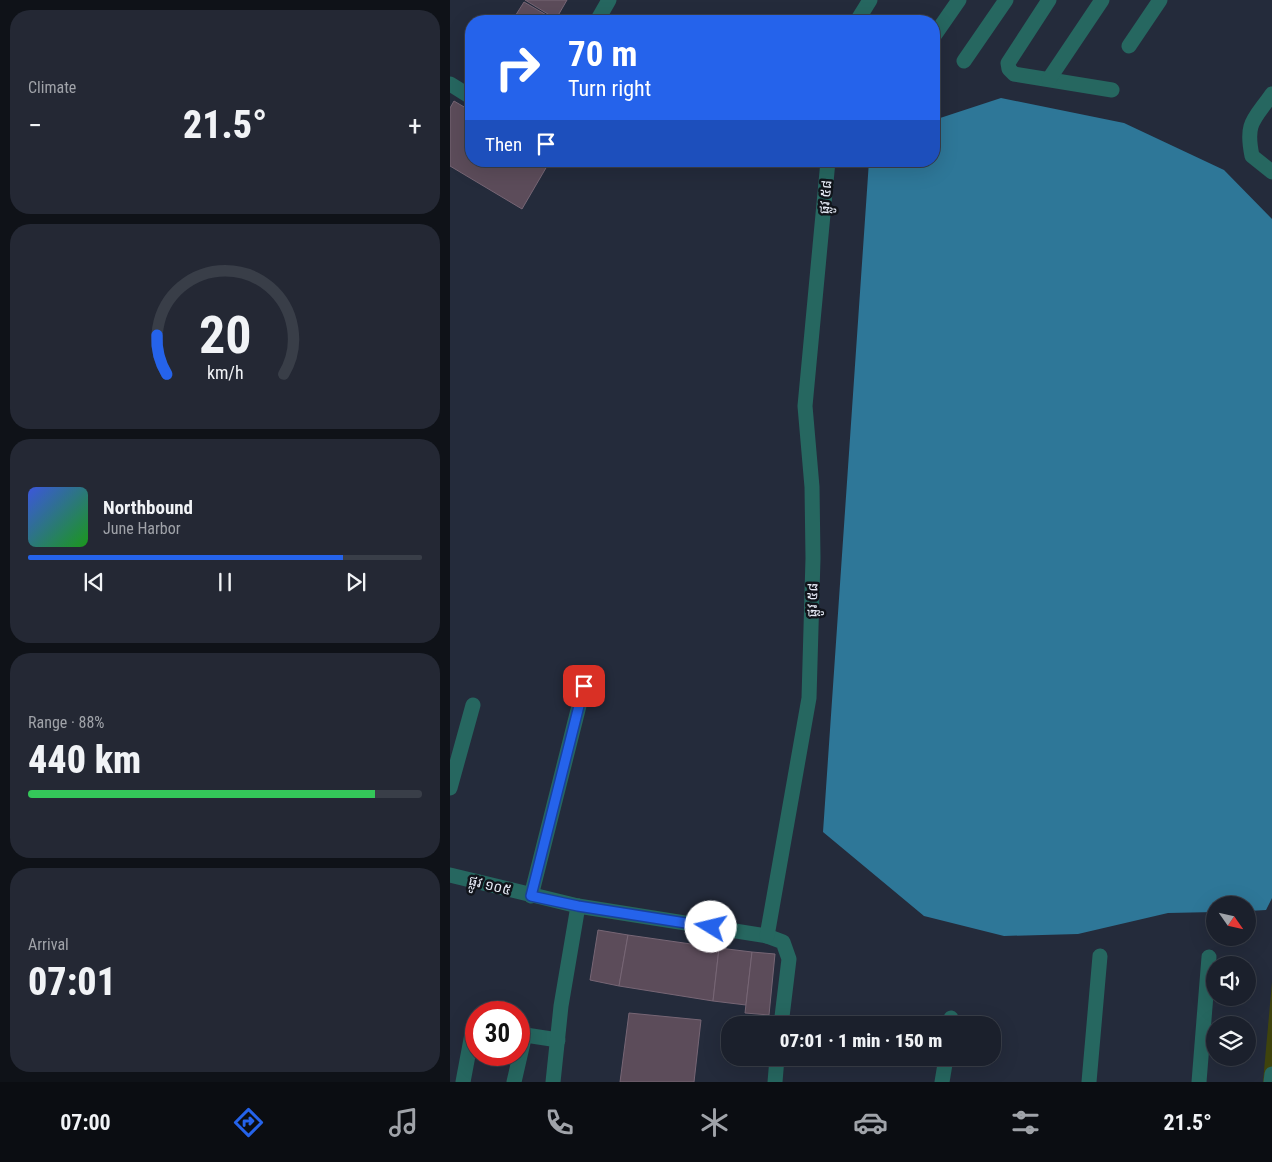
<!DOCTYPE html>
<meta charset="utf-8">
<style>
body{margin:0;font-family:"Roboto Condensed","Noto Sans Khmer",sans-serif;background:#242834;color:#f1f3f6;height:100vh;display:flex;flex-direction:column;font-size:19px;white-space:nowrap}
*{box-sizing:border-box;margin:0}
p{font-size:16px;color:#a0a3a9}
.icon{flex:none;width:28px;height:28px;fill:none;stroke:currentColor;stroke-width:2;stroke-linecap:round;stroke-linejoin:round}
.map{position:relative;flex:1;overflow:hidden}
.panel{display:flex;flex-direction:column;gap:10px;padding:10px;background:#0f1218;width:450px}
.panel>*{flex:none}
.top-card{position:absolute;left:15px;top:15px;width:475px;height:152px;border-radius:20px;box-shadow:0 5px 20px #0002,0 0 0 1px #393e48;background:#2563eb;color:#fff;overflow:hidden}
.needle{width:32px;rotate:124deg}
.tools{position:absolute;left:756px;top:896px;display:grid;gap:10px}
.tools a{display:grid;place-items:center;width:50px;height:50px;border-radius:50%;background:#1b202c;box-shadow:0 5px 20px #0002,0 0 0 1px #393e48;font-size:25px}
.speed{position:absolute;left:15px;top:1001px;display:flex;gap:10px;font-size:25px;font-weight:700;text-align:center}
.speed>*{display:grid;place-content:center;width:65px;height:65px;border-radius:50%;background:#1b202c;box-shadow:0 5px 20px #0002,0 0 0 1px #393e48;line-height:1}
.speed .limit{border:8px solid #d22;background:#fff;color:#111}
.pin{position:absolute;display:grid;place-items:center;width:42px;height:42px;color:#fff;margin:-21px;border-radius:10px;box-shadow:0 2px 8px #0006}
.me{position:absolute;width:55px;margin:-28px;rotate:279deg;stroke-linejoin:round;filter:drop-shadow(0 0 4px #0008)}
.turn{display:flex;align-items:center;gap:18px;height:105px;padding:0 20px;font-size:22px}
.turn .icon{width:65px;height:65px;stroke-width:2.5}
.turn b{display:block;font-size:35px;line-height:42px}
.then{display:flex;align-items:center;height:48px;padding:0 20px;background:#0003;gap:10px;font-size:19px}
.big{font-size:38px;font-weight:800;line-height:1.1}
.panel .tile{flex:1;display:flex;flex-direction:column;justify-content:center;gap:8px;min-width:0;padding:0 18px;border-radius:20px;background:#242834}
.panel .dial{align-items:center;gap:0}
.dial svg{height:130px;overflow:visible;fill:none;stroke:#393e48;stroke-width:7;stroke-linecap:round;text-anchor:middle}
.dial text{fill:#f1f3f6;stroke:none}
.song{display:flex;align-items:center;gap:15px}
.cover{width:60px;height:60px;border-radius:8px;background:linear-gradient(135deg,hsl(230 70% 55%),hsl(120 70% 35%))}
.played{height:5px;border-radius:2px;background:linear-gradient(90deg,#2563eb 80%,#393e48 80%)}
.keys{display:flex;justify-content:space-around;direction:ltr}
.heat{display:flex;justify-content:space-between;align-items:center;font-size:28px;direction:ltr}
.charge{height:8px;border-radius:4px;background:linear-gradient(90deg,#34c759 88%,#393e48 0)}
.trip{position:absolute;left:271px;top:1016px;width:280px;height:50px;border-radius:20px;background:#1b202c;box-shadow:0 5px 20px #0002,0 0 0 1px #393e48;font-weight:800;line-height:50px;text-align:center}
.menu{display:flex;height:80px;justify-content:space-around;align-items:center;background:#0b0d12;color:#a0a3a9}
.menu .icon{width:35px;height:35px}
.menu .on{color:#2563eb}
.menu b{font-size:22px;color:#f1f3f6}
main{display:flex;flex:1;min-height:0}
.map>svg:first-child{display:block}
.green{fill:#40440d}
.water{fill:#2e7798}
.building{fill:#5c4c5a;stroke:#776675}
.lines{fill:none;stroke-linecap:round;stroke-linejoin:round}
.minor{stroke:#266760;stroke-width:15}
.route-casing{stroke:#184099;stroke-width:12}
.route{stroke:#2563eb;stroke-width:9}
.labels{text-anchor:middle;stroke-width:5;stroke-linejoin:round;paint-order:stroke}
.street-label{font-size:14px;fill:#e5eaf5;stroke:#11141b}
</style>
<main>
<section class="panel">
<div class="tile"><p>Climate</p>
<div class="heat"><a>−</a><b class="big">21.5°</b><a>+</a></div>
</div>
<div class="tile dial"><svg viewBox="0 0 100 80">
<path d="M14 69A42 42 0 1 1 86 69"/>
<path d="M14 69A42 42 0 0 1 8 45" stroke="#2563eb"/>
<text x="50" y="56" font-size="32" font-weight="700">20</text>
<text x="50" y="72" font-size="11">km/h</text>
</svg></div>
<div class="tile">
<div class="song"><i class="cover"></i><div><b>Northbound</b><p>June Harbor</p></div></div>
<div class="played"></div>
<div class="keys"><svg class="icon" aria-label="previous" viewBox="0 0 24 24"><path d="M18 5L8 12l10 7zM5 5v14"/></svg><svg class="icon" aria-label="pause" viewBox="0 0 24 24"><path d="M8 5v14M16 5v14"/></svg><svg class="icon" aria-label="next" viewBox="0 0 24 24"><path d="M6 5l10 7-10 7zM19 5v14"/></svg></div>
</div>
<div class="tile"><p>Range · 88%</p><b class="big">440 km</b><div class="charge"></div></div>
<div class="tile"><p>Arrival</p><b class="big">07:01</b></div>
</section>
<div class="map">
<svg width="822" height="1082" viewBox="0 0 822 1082">
<rect width="100%" height="100%" fill="#242b3b"/>
<path class="green" d="M822,982V1082H813Z"/>
<path class="water" d="M551,98L674,123L774,170L822,219V898L816,910L798,911V905H765V912L718,913L628,934L554,936L474,916L373,832L419,161H484V120Z"/>
<g class="building">
<path d="M75,0H117L106,19Z"/>
<path d="M74,2L105,20L104,21H62Z"/>
<path d="M4,101L21,111V161H100L72,209L0,166V108Z"/>
<path d="M148,930L178,935L169,986L140,980Z"/>
<path d="M178,935L269,948L263,1001L169,986Z"/>
<path d="M269,948L302,952L296,1005L263,1001Z"/>
<path d="M302,952L325,954L319,1015L295,1013Z"/>
<path d="M179,1013L251,1020L244,1082H170Z"/>
</g>
<g class="lines">
<g class="minor">
<path d="M599,0L558,63L559,69L564,74L662,90"/>
<path d="M147,21L159,0"/>
<path d="M407,21L420,0"/>
<path d="M484,36L509,0"/>
<path d="M679,46L710,0"/>
<path d="M514,61L556,0"/>
<path d="M599,79L652,0"/>
<path d="M0,84L21,97"/>
<path d="M822,94C804,120 795,122 802,156L822,172"/>
<path d="M0,788L23,705"/>
<path d="M0,875L128,906L317,936L333,942L339,959L331,1025"/>
<path d="M81,896L134,686"/>
<path d="M317,936L359,698L363,558L362,487L355,406L378,161"/>
<path d="M500,1025L501,1018"/>
<path d="M69,1034L108,1040"/>
<path d="M13,1082L22,1034L26,1030"/>
<path d="M64,1082L75,1034"/>
<path d="M103,1082L111,1006L128,906"/>
<path d="M325,1082L327,1058"/>
<path d="M492,1082L496,1058"/>
<path d="M639,1082L650,956"/>
<path d="M749,1082L759,957"/>
<path d="M821,1082L822,1074"/>
</g>
</g>
<g class="lines">
<defs>
<path id="route" d="M134,686L81,896L128,906L261,927"/>
</defs>
<use href="#route" class="route-casing"/>
<use href="#route" class="route"/>
</g>
<g class="labels">
<g class="street-label">
<text transform="translate(375 197) rotate(-85)" y="5">ផ្លូវ ៥៨</text>
<text transform="translate(362 600) rotate(-88)" y="5">ផ្លូវ ៥៨</text>
<text transform="translate(40 885) rotate(14)" y="5">ផ្លូវ ១០៥</text>
</g>
</g>
</svg>
<div class="tools">
<a><svg class="needle" viewBox="-14 -14 28 28"><path d="M0-13l5 13h-10z" fill="#e53935"/><path d="M0 13l5-13h-10z" fill="#a0a3a9"/></svg></a>
<a><svg class="icon" aria-label="sound" viewBox="0 0 24 24"><path d="M4 9h4l5-4v14l-5-4H4zM17 9q2 3 0 6"/></svg></a>
<a><svg class="icon" aria-label="layers" viewBox="0 0 24 24"><path d="M12 4l9 5-9 5-9-5zM3 14l9 5 9-5"/></svg></a>
</div>
<div class="speed"><div class="limit">30</div></div>
<div class="pin" style="left:134px;top:686px;background:#d93025"><svg class="icon" aria-label="arrive" viewBox="0 0 24 24"><path d="M6 21V4h12l-3 4 3 4H6"/></svg></div>
<svg class="me" style="left:261px;top:927px" viewBox="-20 -20 40 40"><circle r="19" fill="#fff"/><path d="M0-13L10 11 0 6-10 11z" fill="#2563eb"/></svg>
<div class="trip">07:01 · 1 min · 150 m</div>
<div class="top-card">
<div class="turn"><svg class="icon" aria-label="right" viewBox="0 0 24 24"><path d="M7 20v-9h11M14 6l5 5-5 5"/></svg><div><b>70 m</b>Turn right</div></div>
<div class="then">Then<svg class="icon" aria-label="arrive" viewBox="0 0 24 24"><path d="M6 21V4h12l-3 4 3 4H6"/></svg></div>
</div>
</div>
</main>
<nav class="menu">
<b>07:00</b>
<svg class="icon on" aria-label="directions" viewBox="0 0 24 24"><path d="M12 3l9 9-9 9-9-9zM9 14v-3h6M13 9l2 2-2 2"/></svg>
<svg class="icon" aria-label="music" viewBox="0 0 24 24"><path d="M9 18V5l10-2v13"/><circle cx="6" cy="18" r="3"/><circle cx="16" cy="16" r="3"/></svg>
<svg class="icon" aria-label="phone" viewBox="0 0 24 24"><path d="M5 4h4l2 5-3 2q2 4 5 5l2-3 5 2v4C11 20 4 13 5 4z"/></svg>
<svg class="icon" aria-label="climate" viewBox="0 0 24 24"><path d="M12 3v18M4 7l16 10M4 17L20 7"/></svg>
<svg class="icon" aria-label="car" viewBox="0 0 24 24"><path d="M5 17H2v-5l4-1 3-4h7l3 4 3 1v5h-3M9 17h6M6 11h13"/><circle cx="7" cy="17" r="2"/><circle cx="17" cy="17" r="2"/></svg>
<svg class="icon" aria-label="filters" viewBox="0 0 24 24"><path d="M4 7h16M4 17h16"/><circle cx="9" cy="7" r="2"/><circle cx="15" cy="17" r="2"/></svg>
<b>21.5°</b>
</nav>
